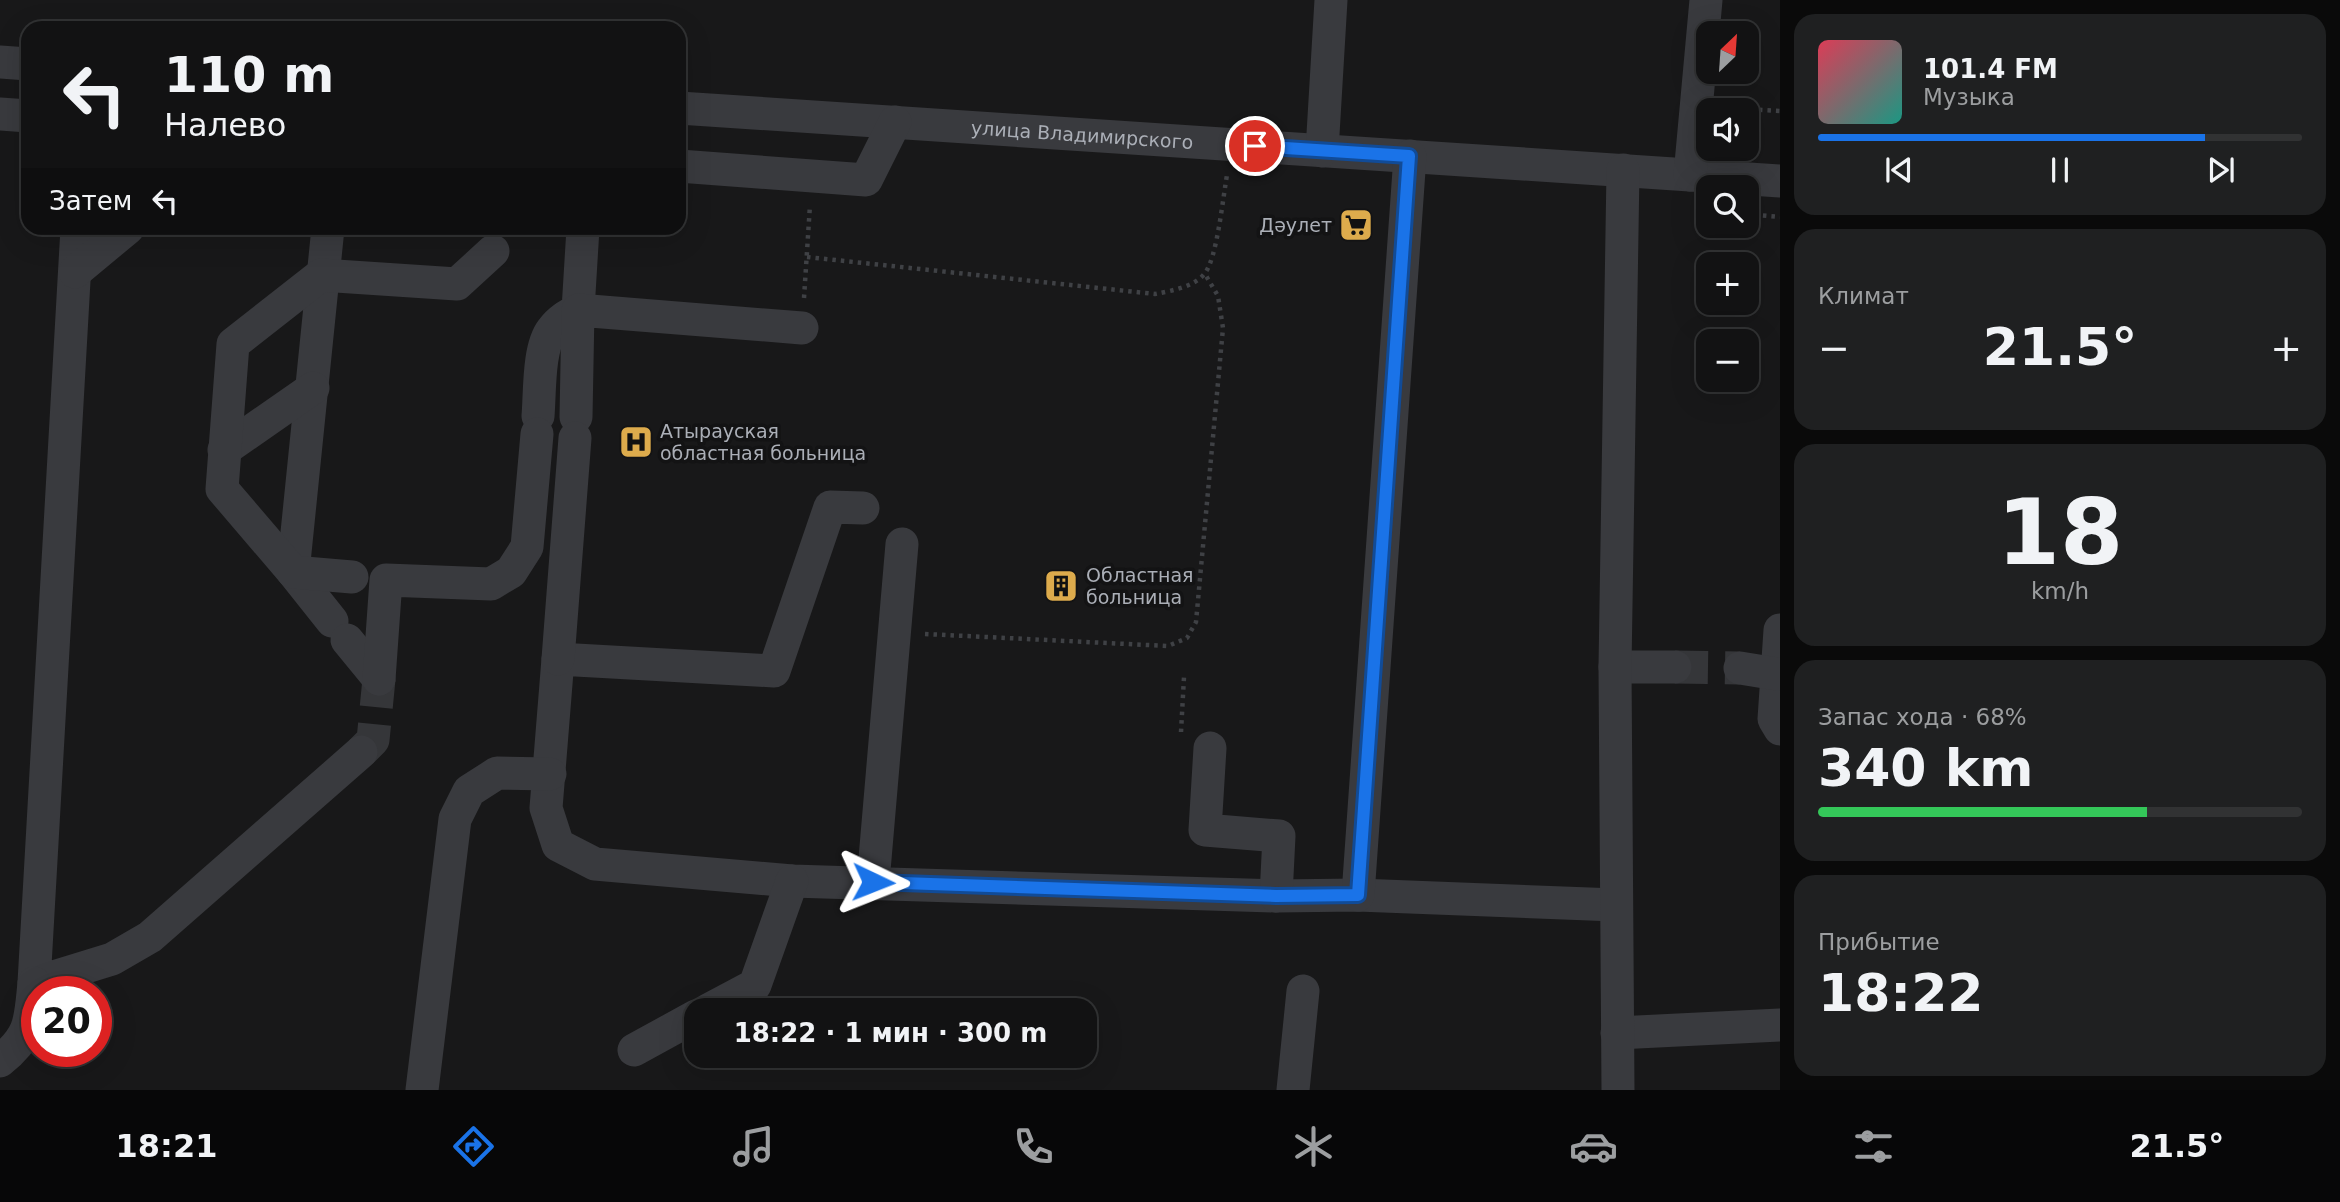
<!DOCTYPE html>
<html lang="ru">
<meta charset="utf-8">
<style>
body{margin:0;font-family:"DejaVu Sans",sans-serif;background:#1f2021;color:#f1f3f6;height:100vh;display:flex;flex-direction:column;font-size:26px;white-space:nowrap}
*{box-sizing:border-box;margin:0}
p{font-size:23px;color:#9c9ea0}
.icon{flex:none;width:38px;height:38px;fill:none;stroke:currentColor;stroke-width:2;stroke-linecap:round;stroke-linejoin:round}
.map{position:relative;flex:1;overflow:hidden}
.side{display:flex;flex-direction:column;gap:14px;padding:14px;background:#0a0a0a;width:560px}
.side>*{flex:none}
.banner{position:absolute;left:21px;top:21px;width:665px;height:214px;border-radius:21px;box-shadow:0 7px 28px #0002,0 0 0 2px #313233;background:#121213;color:#f1f3f6;overflow:hidden}
.needle{width:46px;rotate:25deg}
.controls{position:absolute;left:1696px;top:21px;display:grid;gap:14px}
.controls a{display:grid;place-items:center;width:63px;height:63px;border-radius:14px;background:#121213;box-shadow:0 7px 28px #0002,0 0 0 2px #313233;font-size:35px}
.speed{position:absolute;left:21px;top:976px;display:flex;gap:14px;font-size:35px;font-weight:700;text-align:center}
.speed>*{display:grid;place-content:center;width:91px;height:91px;border-radius:50%;background:#121213;box-shadow:0 7px 28px #0002,0 0 0 2px #313233;line-height:1}
.speed .limit{border:10px solid #d22;background:#fff;color:#111}
.pin{position:absolute;display:grid;place-items:center;width:60px;height:60px;color:#fff;margin:-30px;border:4px solid #fff;border-radius:50%;box-shadow:0 2px 7px #0007}
.me{position:absolute;width:77px;margin:-38px;rotate:92deg;stroke-linejoin:round;filter:drop-shadow(0 0 5px #0008)}
.turn{display:flex;align-items:center;gap:24px;height:147px;padding:0 28px;font-size:32px}
.turn .icon{width:91px;height:91px;stroke-width:2.5}
.turn b{display:block;font-size:49px;line-height:60px}
.then{display:flex;align-items:center;height:66px;padding:0 28px;background:#0003;gap:14px;font-size:26px}
.big{font-size:52px;font-weight:800;line-height:1.1}
.side .card{flex:1;display:flex;flex-direction:column;justify-content:center;gap:10px;min-width:0;padding:0 24px;border-radius:21px;background:#1f2021}
.side .dial{align-items:center;gap:0}
.dial b{font-size:91px;line-height:1}
.song{display:flex;align-items:center;gap:21px}
.cover{width:84px;height:84px;border-radius:10px;background:linear-gradient(135deg,hsl(350 70% 55%),hsl(170 70% 35%))}
.played{height:7px;border-radius:4px;background:linear-gradient(90deg,#1a73e8 80%,#313233 80%)}
.keys{display:flex;justify-content:space-around;direction:ltr}
.heat{display:flex;justify-content:space-between;align-items:center;font-size:38px;direction:ltr}
.charge{height:10px;border-radius:5px;background:linear-gradient(90deg,#34c759 68%,#313233 0)}
.trip{position:absolute;left:684px;top:998px;width:413px;height:70px;border-radius:21px;background:#121213;box-shadow:0 7px 28px #0002,0 0 0 2px #313233;font-weight:800;line-height:70px;text-align:center}
.menu{display:flex;height:112px;justify-content:space-around;align-items:center;background:#070708;color:#9c9ea0}
.menu .icon{width:49px;height:49px}
.menu .on{color:#1a73e8}
.menu b{font-size:32px;color:#f1f3f6}
main{display:flex;flex:1;min-height:0}
.map>svg:first-child{display:block}
.lines{fill:none;stroke-linecap:round;stroke-linejoin:round}
.minor-tunnel{stroke:#353639;stroke-width:33;stroke-dasharray:33 17;stroke-linecap:butt}
.path{stroke:#3f4145;stroke-width:4.5;stroke-dasharray:3.5 5;stroke-linecap:butt}
.minor{stroke:#393a3e;stroke-width:33}
.route-casing{stroke:#114b97;stroke-width:18}
.route{stroke:#1a73e8;stroke-width:12}
.labels{text-anchor:middle;stroke-width:7;stroke-linejoin:round;paint-order:stroke}
.street-label{font-size:19px;fill:#abafb7;stroke:#131314}
.poi-label{font-size:19px;fill:#abafb7;stroke:#131314;text-anchor:start}
</style>
<main>
<div class="map">
<svg width="1780" height="1090" viewBox="0 0 1780 1090">
<rect width="100%" height="100%" fill="#181819"/>
<g class="lines">
<g class="minor-tunnel">
<path d="M1675,667L1740,668"/>
<path d="M361,752L373,740L379,679"/>
</g>
<g class="path">
<path d="M1725,108L1780,111"/>
<path d="M1746,214L1780,217"/>
<path d="M807,257L1155,294C1170,291 1195,287 1205,273C1217,258 1223,197 1227,175"/>
<path d="M804,298L810,205"/>
<path d="M925,634L1168,646L1187,638L1196,622L1223,328L1218,296L1205,274"/>
<path d="M1181,732L1184,677"/>
</g>
<g class="minor">
<path d="M0,62L28,64"/>
<path id="s1" d="M679,108L1780,181"/>
<path d="M0,114L28,116"/>
<path d="M1322,151L1331,0"/>
<path d="M679,166L866,180L895,122"/>
<path d="M1690,175L1706,0"/>
<path d="M77,228L34,983L112,959L150,937L361,752"/>
<path d="M328,228L293,572L332,621"/>
<path d="M75,272L128,228"/>
<path d="M538,416C540,393 538,348 552,330C559,320 568,315 578,310L583,228"/>
<path d="M576,417L578,310L802,328"/>
<path d="M224,450L313,388"/>
<path d="M863,508L830,507L774,671L558,659L546,808L558,845L595,864L792,881L1276,896L1358,895L1616,905"/>
<path d="M352,577L293,572L222,489L233,344L321,275L457,284L493,251"/>
<path d="M1780,630L1774,719L1780,729"/>
<path d="M347,640L379,679"/>
<path d="M558,659L575,438"/>
<path d="M1615,667H1675"/>
<path d="M1740,668L1777,674"/>
<path d="M379,679L386,580L491,584L511,572L527,547L537,434"/>
<path d="M1210,748L1205,830L1279,836L1276,896"/>
<path d="M873,882L902,544"/>
<path d="M1358,895L1410,156"/>
<path d="M708,1010L755,985L792,881"/>
<path d="M1617,1033L1780,1025"/>
<path d="M634,1050L696,1016"/>
<path d="M0,1061C32,1035 30,1021 34,983"/>
<path d="M422,1090L455,819L469,791L497,773L550,774"/>
<path d="M1293,1090L1303,991"/>
<path d="M1618,1090L1615,667L1623,170"/>
</g>
</g>
<g class="lines">
<defs>
<path id="route" d="M873,882L1276,896L1358,895L1409,156L1255,146"/>
</defs>
<use href="#route" class="route-casing"/>
<use href="#route" class="route"/>
</g>
<defs>
<symbol id="supermarket-square" viewBox="-11 -11 22 22"><rect x="-9" y="-9" width="18" height="18" rx="4" fill="#ddab4c" stroke="#131314"/><path d="M-6-5.5h2.5l.6 2H6L4.5 2H-2.5L-4.4-4H-6ZM-1.5 3.2a1.3 1.3 0 1 0 .1 0ZM3 3.2a1.3 1.3 0 1 0 .1 0Z" fill="#111"/></symbol>
<symbol id="hospital-square" viewBox="-11 -11 22 22"><rect x="-9" y="-9" width="18" height="18" rx="4" fill="#ddab4c" stroke="#131314"/><path d="M-5-5h3v3.5h4V-5h3V5h-3V1.5h-4V5h-3Z" fill="#111"/></symbol>
<symbol id="building-square" viewBox="-11 -11 22 22"><rect x="-9" y="-9" width="18" height="18" rx="4" fill="#ddab4c" stroke="#131314"/><path d="M-4-6H4V6H1V3H-1V6H-4ZM-2.5-4.3h1.7v1.8h-1.7ZM.8-4.3h1.7v1.8H.8ZM-2.5-1h1.7V.8h-1.7ZM.8-1h1.7V.8H.8Z" fill="#111"/></symbol>
</defs>
<g fill-rule="evenodd">
<use href="#supermarket-square" x="1337" y="206" width="38" height="38"/>
<use href="#hospital-square" x="617" y="423" width="38" height="38"/>
<use href="#building-square" x="1042" y="567" width="38" height="38"/>
</g>
<g class="labels">
<g class="street-label">
<text dy="7" stroke="none"><textPath href="#s1" startOffset="404">улица Владимирского</textPath></text>
</g>
<g class="poi-label">
<text x="1332" y="232" text-anchor="end">Дәулет</text>
<text x="660" y="438">Атырауская<tspan x="660" dy="22">областная больница</tspan></text>
<text x="1086" y="582">Областная<tspan x="1086" dy="22">больница</tspan></text>
</g>
</g>
</svg>
<div class="controls">
<a><svg class="needle" viewBox="-14 -14 28 28"><path d="M0-13l5 13h-10z" fill="#e53935"/><path d="M0 13l5-13h-10z" fill="#9c9ea0"/></svg></a>
<a><svg class="icon" aria-label="sound" viewBox="0 0 24 24"><path d="M4 9h4l5-4v14l-5-4H4zM17 9q2 3 0 6"/></svg></a>
<a><svg class="icon" aria-label="search" viewBox="0 0 24 24"><circle cx="10" cy="10" r="6"/><path d="M15 15l6 6"/></svg></a>
<a>+</a>
<a>−</a>
</div>
<div class="speed"><div class="limit">20</div></div>
<div class="pin" style="left:1255px;top:146px;background:#d93025"><svg class="icon" aria-label="arrive" viewBox="0 0 24 24"><path d="M6 21V4h12l-3 4 3 4H6"/></svg></div>
<svg class="me" style="left:873px;top:882px" viewBox="-20 -20 40 40"><path d="M0-17L14 15 0 8-14 15z" fill="#1a73e8" stroke="#fff" stroke-width="4"/></svg>
<div class="trip">18:22 · 1 мин · 300 m</div>
<div class="banner">
<div class="turn"><svg class="icon" aria-label="left" viewBox="0 0 24 24"><path d="M17 20v-9H6M10 6l-5 5 5 5"/></svg><div><b>110 m</b>Налево</div></div>
<div class="then">Затем<svg class="icon" aria-label="left" viewBox="0 0 24 24"><path d="M17 20v-9H6M10 6l-5 5 5 5"/></svg></div>
</div>
</div>
<section class="side">
<div class="card">
<div class="song"><i class="cover"></i><div><b>101.4 FM</b><p>Музыка</p></div></div>
<div class="played"></div>
<div class="keys"><svg class="icon" aria-label="previous" viewBox="0 0 24 24"><path d="M18 5L8 12l10 7zM5 5v14"/></svg><svg class="icon" aria-label="pause" viewBox="0 0 24 24"><path d="M8 5v14M16 5v14"/></svg><svg class="icon" aria-label="next" viewBox="0 0 24 24"><path d="M6 5l10 7-10 7zM19 5v14"/></svg></div>
</div>
<div class="card"><p>Климат</p>
<div class="heat"><a>−</a><b class="big">21.5°</b><a>+</a></div>
</div>
<div class="card dial"><b>18</b><p>km/h</p></div>
<div class="card"><p>Запас хода · 68%</p><b class="big">340 km</b><div class="charge"></div></div>
<div class="card"><p>Прибытие</p><b class="big">18:22</b></div>
</section>
</main>
<nav class="menu">
<b>18:21</b>
<svg class="icon on" aria-label="directions" viewBox="0 0 24 24"><path d="M12 3l9 9-9 9-9-9zM9 14v-3h6M13 9l2 2-2 2"/></svg>
<svg class="icon" aria-label="music" viewBox="0 0 24 24"><path d="M9 18V5l10-2v13"/><circle cx="6" cy="18" r="3"/><circle cx="16" cy="16" r="3"/></svg>
<svg class="icon" aria-label="phone" viewBox="0 0 24 24"><path d="M5 4h4l2 5-3 2q2 4 5 5l2-3 5 2v4C11 20 4 13 5 4z"/></svg>
<svg class="icon" aria-label="climate" viewBox="0 0 24 24"><path d="M12 3v18M4 7l16 10M4 17L20 7"/></svg>
<svg class="icon" aria-label="car" viewBox="0 0 24 24"><path d="M5 17H2v-5l4-1 3-4h7l3 4 3 1v5h-3M9 17h6M6 11h13"/><circle cx="7" cy="17" r="2"/><circle cx="17" cy="17" r="2"/></svg>
<svg class="icon" aria-label="filters" viewBox="0 0 24 24"><path d="M4 7h16M4 17h16"/><circle cx="9" cy="7" r="2"/><circle cx="15" cy="17" r="2"/></svg>
<b>21.5°</b>
</nav>
